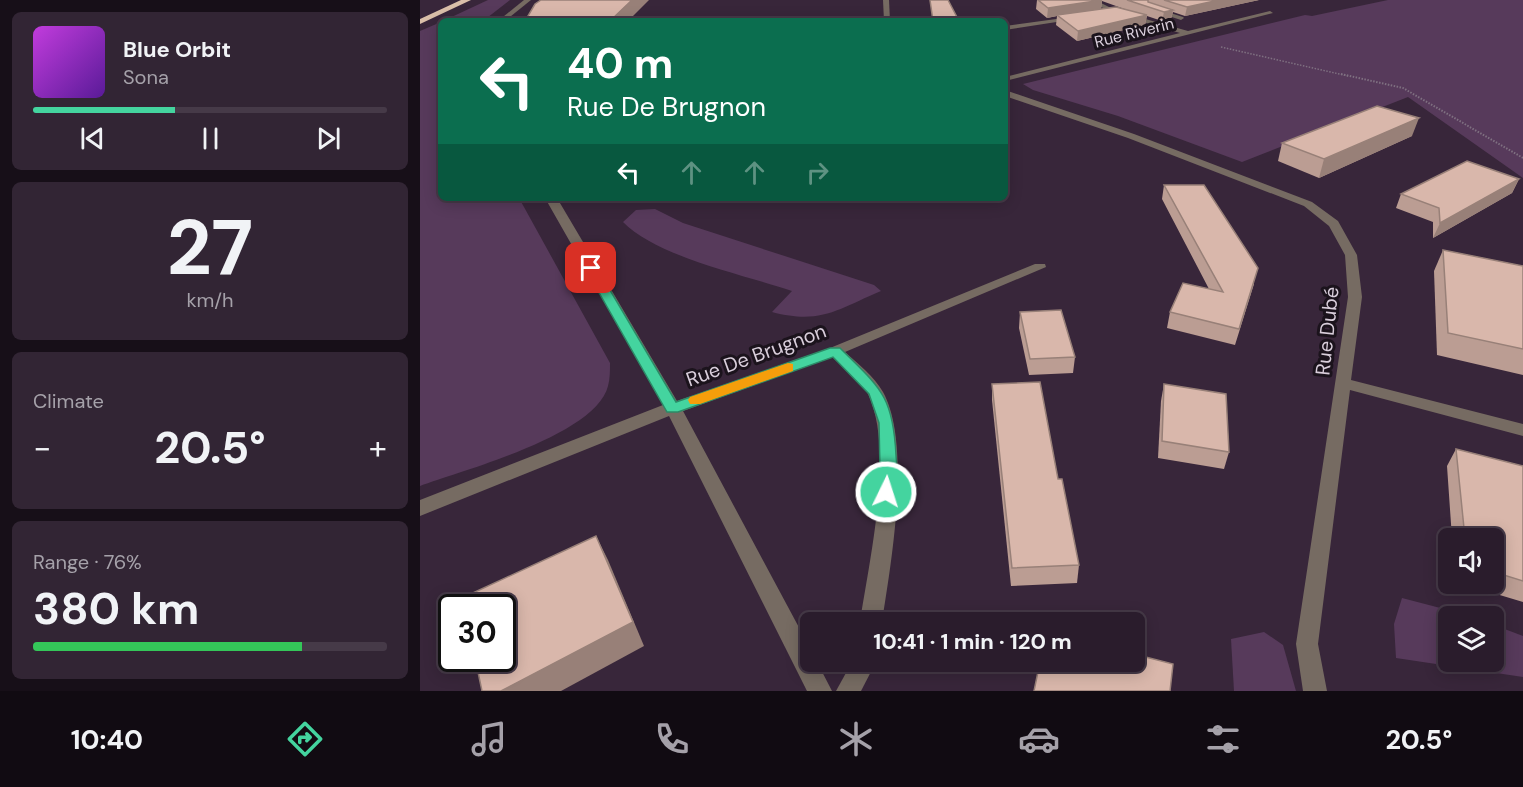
<!DOCTYPE html>
<meta charset="utf-8">
<style>
body{margin:0;font-family:"DM Sans",sans-serif;background:#322534;color:#f1f3f6;height:100vh;display:flex;flex-direction:column;font-size:22px;white-space:nowrap}
*{box-sizing:border-box;margin:0}
p{font-size:20px;color:#a5a1a9}
.icon{flex:none;width:33px;height:33px;fill:none;stroke:currentColor;stroke-width:2;stroke-linecap:round;stroke-linejoin:round}
.map{position:relative;flex:1;overflow:hidden}
.details{display:flex;flex-direction:column;gap:12px;padding:12px;background:#170f18;width:420px}
.details>*{flex:none}
.hud{position:absolute;left:18px;top:18px;width:570px;height:183px;border-radius:9px;box-shadow:0 3px 15px #0003,0 0 0 2px #463a48;background:#0b6e4f;color:#fff;overflow:hidden}
.tools{position:absolute;left:1018px;top:528px;display:grid;gap:12px}
.tools a{display:grid;place-items:center;width:66px;height:66px;border-radius:9px;background:#2a1c2c;box-shadow:0 3px 15px #0003,0 0 0 2px #463a48;font-size:30px}
.speed{position:absolute;left:18px;top:594px;display:flex;gap:12px;font-size:30px;font-weight:700;text-align:center}
.speed>*{display:grid;place-content:center;width:78px;height:78px;border-radius:50%;background:#2a1c2c;box-shadow:0 3px 15px #0003,0 0 0 2px #463a48;line-height:1}
.speed .limit{border:3px solid #111;border-radius:9px;background:#fff;color:#111}
.pin{position:absolute;display:grid;place-items:center;width:51px;height:51px;color:#fff;margin:-26px;border-radius:12px;box-shadow:0 3px 9px #0006}
.me{position:absolute;width:66px;margin:-33px;rotate:4deg;stroke-linejoin:round;filter:drop-shadow(0 0 4px #0008)}
.turn{display:flex;align-items:center;gap:21px;height:126px;padding:0 30px;font-size:27px}
.turn .icon{width:78px;height:78px;stroke-width:2.5}
.turn b{display:block;font-size:42px;line-height:51px}
.lanes{display:flex;align-items:center;height:57px;padding:0 30px;background:#0003;justify-content:center;gap:30px;direction:ltr}
.lanes .off{opacity:.35}
.big{font-size:45px;font-weight:700;line-height:1.1}
.details .tile{flex:1;display:flex;flex-direction:column;justify-content:center;gap:9px;min-width:0;padding:0 21px;border-radius:9px;background:#322534}
.details .dial{align-items:center;gap:0}
.dial b{font-size:78px;line-height:1}
.song{display:flex;align-items:center;gap:18px}
.cover{width:72px;height:72px;border-radius:9px;background:linear-gradient(135deg,hsl(290 70% 55%),hsl(270 70% 35%))}
.played{height:6px;border-radius:3px;background:linear-gradient(90deg,#44d49f 40%,#463a48 40%)}
.keys{display:flex;justify-content:space-around;direction:ltr}
.heat{display:flex;justify-content:space-between;align-items:center;font-size:33px;direction:ltr}
.charge{height:9px;border-radius:4px;background:linear-gradient(90deg,#34c759 76%,#463a48 0)}
.trip{position:absolute;left:380px;top:612px;width:345px;height:60px;border-radius:9px;background:#2a1c2c;box-shadow:0 3px 15px #0003,0 0 0 2px #463a48;font-weight:700;line-height:60px;text-align:center}
.tab-bar{display:flex;height:96px;justify-content:space-around;align-items:center;background:#110b12;color:#a5a1a9}
.tab-bar .icon{width:42px;height:42px}
.tab-bar .current{color:#44d49f}
.tab-bar b{font-size:27px;color:#f1f3f6}
main{display:flex;flex:1;min-height:0}
.map>svg:first-child{display:block}
.green{fill:#573a5b}
.lines{fill:none;stroke-linecap:round;stroke-linejoin:round}
.path-far1{stroke:#7f7081;stroke-width:1.5;stroke-dasharray:1.5 1.5;stroke-linecap:butt}
.path{stroke:#7f7081;stroke-width:2;stroke-dasharray:1.5 1.5;stroke-linecap:butt}
.minor{fill:#766b62;fill-rule:evenodd}
.highway{fill:#dabfa9;fill-rule:evenodd}
.wall{fill:#bb9d93;fill-rule:evenodd}
.shaded-wall{fill:#988078}
.building{fill:#d9b7ab;stroke:#988078;stroke-width:1.5}
.route{fill:#44d49f;stroke:#2c8a67;stroke-width:1.5}
.slow{fill:#f59e0b}
.labels{text-anchor:middle;stroke-width:6;stroke-linejoin:round;paint-order:stroke}
.far-street-label{font-size:16px;fill:#d9cedb;stroke:#1b131c}
.street-label{font-size:20px;fill:#d9cedb;stroke:#1b131c}
</style>
<main>
<section class="details">
<div class="tile">
<div class="song"><i class="cover"></i><div><b>Blue Orbit</b><p>Sona</p></div></div>
<div class="played"></div>
<div class="keys"><svg class="icon" aria-label="previous" viewBox="0 0 24 24"><path d="M18 5L8 12l10 7zM5 5v14"/></svg><svg class="icon" aria-label="pause" viewBox="0 0 24 24"><path d="M8 5v14M16 5v14"/></svg><svg class="icon" aria-label="next" viewBox="0 0 24 24"><path d="M6 5l10 7-10 7zM19 5v14"/></svg></div>
</div>
<div class="tile dial"><b>27</b><p>km/h</p></div>
<div class="tile"><p>Climate</p>
<div class="heat"><a>−</a><b class="big">20.5°</b><a>+</a></div>
</div>
<div class="tile"><p>Range · 76%</p><b class="big">380 km</b><div class="charge"></div></div>
</section>
<div class="map">
<svg width="1103" height="691" viewBox="0 0 1103 691">
<rect width="100%" height="100%" fill="#38263a"/>
<g class="green">
<path d="M68,0H90L63,21H23Z"/>
<path d="M968,0H1103V178L988,97L822,162L698,116L613,90L603,84L885,15L892,16Z"/>
<path d="M21,22V198H99L190,363C190,370 190,379 188,386C176,435 44,470 0,486V31Z"/>
<path d="M235,209L263,223L454,285L461,291C418,309 401,325 352,312L372,291C325,275 237,257 203,222L216,210Z"/>
<path d="M982,598L1051,616H1029V662H1074V625L1103,636V677L976,658L974,624Z"/>
<path d="M844,632L863,645L876,691H814L811,639Z"/>
</g>
<g class="lines">
<path class="path-far1" d="M801,47L928,76"/>
<path class="path" d="M921,74L983,88L1103,158"/>
<g class="minor">
<path d="M104,0H111L85,21H78Z"/>
<path d="M463,0H469L470,21H464Z"/>
<path d="M667,0H675L697,11L768,31L850,11L853,13L585,81V77L760,33L693,13Z"/>
<path d="M732,7L763,17L764,18L761,20L730,10Z"/>
<path d="M658,16L656,19L585,30V26Z"/>
<path d="M585,90L714,134L892,202L918,221L937,255L942,297L931,380L1103,424V436L930,390L898,644L907,691H883L876,644L928,297L925,255L909,226L884,206L708,138L585,96Z"/>
<path d="M125,198H137L257,401L410,348L615,264H625L626,267L425,352C438,364 454,376 463,392C492,445 471,563 462,622H440C449,561 475,450 448,394C441,379 424,368 412,357L263,411L390,648V662H397L412,691H387L249,416L0,516V500L243,405Z"/>
<path d="M432,662H456L441,691H416Z"/>
</g>
<path class="highway" d="M41,0H51L0,24V19Z"/>
</g>
<g class="wall">
<path d="M617,0H839L765,16L753,12L751,19L742,21L727,16L725,25L657,41L636,25L637,16L627,18L616,9ZM682,1L710,11L681,9Z"/>
<path d="M992,136L899,178L858,161L862,143Z"/>
<path d="M1099,179L1092,193L1013,238V222L976,208L981,194Z"/>
<path d="M744,185L834,284L815,345L747,328L750,312L789,289L742,199Z"/>
<path d="M1023,250L1103,266V375L1017,355L1014,271Z"/>
<path d="M600,312L655,357L653,373L609,375L599,328Z"/>
<path d="M572,384L638,479L659,565L657,583L591,586L572,400Z"/>
<path d="M744,384L809,452L804,469L738,458L741,401Z"/>
<path d="M1036,449L1103,466V602L1043,584H1074V538H1032L1027,466Z"/>
</g>
<g class="shaded-wall">
<path d="M212,0H229L209,20V21H192V19Z"/>
<path d="M682,0L681,10L637,15V16L627,18L628,8Z"/>
<path d="M799,0H839L765,16L767,7Z"/>
<path d="M753,10L751,19L742,21L744,12Z"/>
<path d="M727,15L725,25L657,41L658,31Z"/>
<path d="M999,118L992,136L899,178L904,159Z"/>
<path d="M1099,179L1092,193L1013,238L1020,223Z"/>
<path d="M176,536L188,560L224,646L141,691H81Z"/>
</g>
<g class="building">
<path d="M121,0H212L192,19L208,18L206,21H105L115,4Z"/>
<path d="M510,0H528L539,21H513Z"/>
<path d="M618,0H682L628,8Z"/>
<path d="M707,0H728V2L753,10L744,12Z"/>
<path d="M744,0H799L767,7Z"/>
<path d="M696,7L727,15L658,31L637,15Z"/>
<path d="M957,106L999,118L904,159L862,143Z"/>
<path d="M1047,161L1099,179L1020,223L1019,208L981,194Z"/>
<path d="M744,185H784L838,268L819,329L750,312L763,283L803,292Z"/>
<path d="M1023,250L1103,266V349L1028,333Z"/>
<path d="M641,310L655,357L610,359L600,312Z"/>
<path d="M620,382L638,479H642L659,565L592,568L572,384Z"/>
<path d="M744,384L806,394L809,452L742,441Z"/>
<path d="M1036,449L1103,466V581L1074,572V538H1045Z"/>
<path d="M176,536L213,622L81,691H62L55,658H82V608H44L42,598Z"/>
<path d="M714,654L753,664L750,691H614L620,662H714Z"/>
</g>
<path class="route" d="M171,264L177,268L256,402L410,348H420C460,388 473,395 476,455C477,468 479,485 472,497H460L458,492L460,470L459,423L449,394L413,357L258,412H247L165,268Z"/>
<path class="slow" d="M368,363L373,364V371L280,404H270L268,400L270,397Z"/>
<g class="labels">
<g class="far-street-label">
<text transform="translate(714 32) rotate(-14)" y="6">Rue Riverin</text>
</g>
<g class="street-label">
<text transform="translate(907 331) rotate(-84)" y="7">Rue Dubé</text>
<text transform="translate(336 355) rotate(-20)" y="7">Rue De Brugnon</text>
</g>
</g>
</svg>
<div class="tools">
<a><svg class="icon" aria-label="sound" viewBox="0 0 24 24"><path d="M4 9h4l5-4v14l-5-4H4zM17 9q2 3 0 6"/></svg></a>
<a><svg class="icon" aria-label="layers" viewBox="0 0 24 24"><path d="M12 4l9 5-9 5-9-5zM3 14l9 5 9-5"/></svg></a>
</div>
<div class="speed"><div class="limit">30</div></div>
<div class="pin" style="left:171px;top:268px;background:#d93025"><svg class="icon" aria-label="arrive" viewBox="0 0 24 24"><path d="M6 21V4h12l-3 4 3 4H6"/></svg></div>
<svg class="me" style="left:466px;top:492px" viewBox="-20 -20 40 40"><circle r="17" fill="#44d49f" stroke="#fff" stroke-width="3"/><path d="M0-11L8 9 0 5-8 9z" fill="#fff"/></svg>
<div class="trip">10:41 · 1 min · 120 m</div>
<div class="hud">
<div class="turn"><svg class="icon" aria-label="left" viewBox="0 0 24 24"><path d="M17 20v-9H6M10 6l-5 5 5 5"/></svg><div><b>40 m</b>Rue De Brugnon</div></div>
<div class="lanes"><svg class="icon" aria-label="left" viewBox="0 0 24 24"><path d="M17 20v-9H6M10 6l-5 5 5 5"/></svg><svg class="icon off" aria-label="ahead" viewBox="0 0 24 24"><path d="M12 20V5M6 11l6-6 6 6"/></svg><svg class="icon off" aria-label="ahead" viewBox="0 0 24 24"><path d="M12 20V5M6 11l6-6 6 6"/></svg><svg class="icon off" aria-label="right" viewBox="0 0 24 24"><path d="M7 20v-9h11M14 6l5 5-5 5"/></svg></div>
</div>
</div>
</main>
<nav class="tab-bar">
<b>10:40</b>
<svg class="icon current" aria-label="directions" viewBox="0 0 24 24"><path d="M12 3l9 9-9 9-9-9zM9 14v-3h6M13 9l2 2-2 2"/></svg>
<svg class="icon" aria-label="music" viewBox="0 0 24 24"><path d="M9 18V5l10-2v13"/><circle cx="6" cy="18" r="3"/><circle cx="16" cy="16" r="3"/></svg>
<svg class="icon" aria-label="phone" viewBox="0 0 24 24"><path d="M5 4h4l2 5-3 2q2 4 5 5l2-3 5 2v4C11 20 4 13 5 4z"/></svg>
<svg class="icon" aria-label="climate" viewBox="0 0 24 24"><path d="M12 3v18M4 7l16 10M4 17L20 7"/></svg>
<svg class="icon" aria-label="car" viewBox="0 0 24 24"><path d="M5 17H2v-5l4-1 3-4h7l3 4 3 1v5h-3M9 17h6M6 11h13"/><circle cx="7" cy="17" r="2"/><circle cx="17" cy="17" r="2"/></svg>
<svg class="icon" aria-label="filters" viewBox="0 0 24 24"><path d="M4 7h16M4 17h16"/><circle cx="9" cy="7" r="2"/><circle cx="15" cy="17" r="2"/></svg>
<b>20.5°</b>
</nav>
